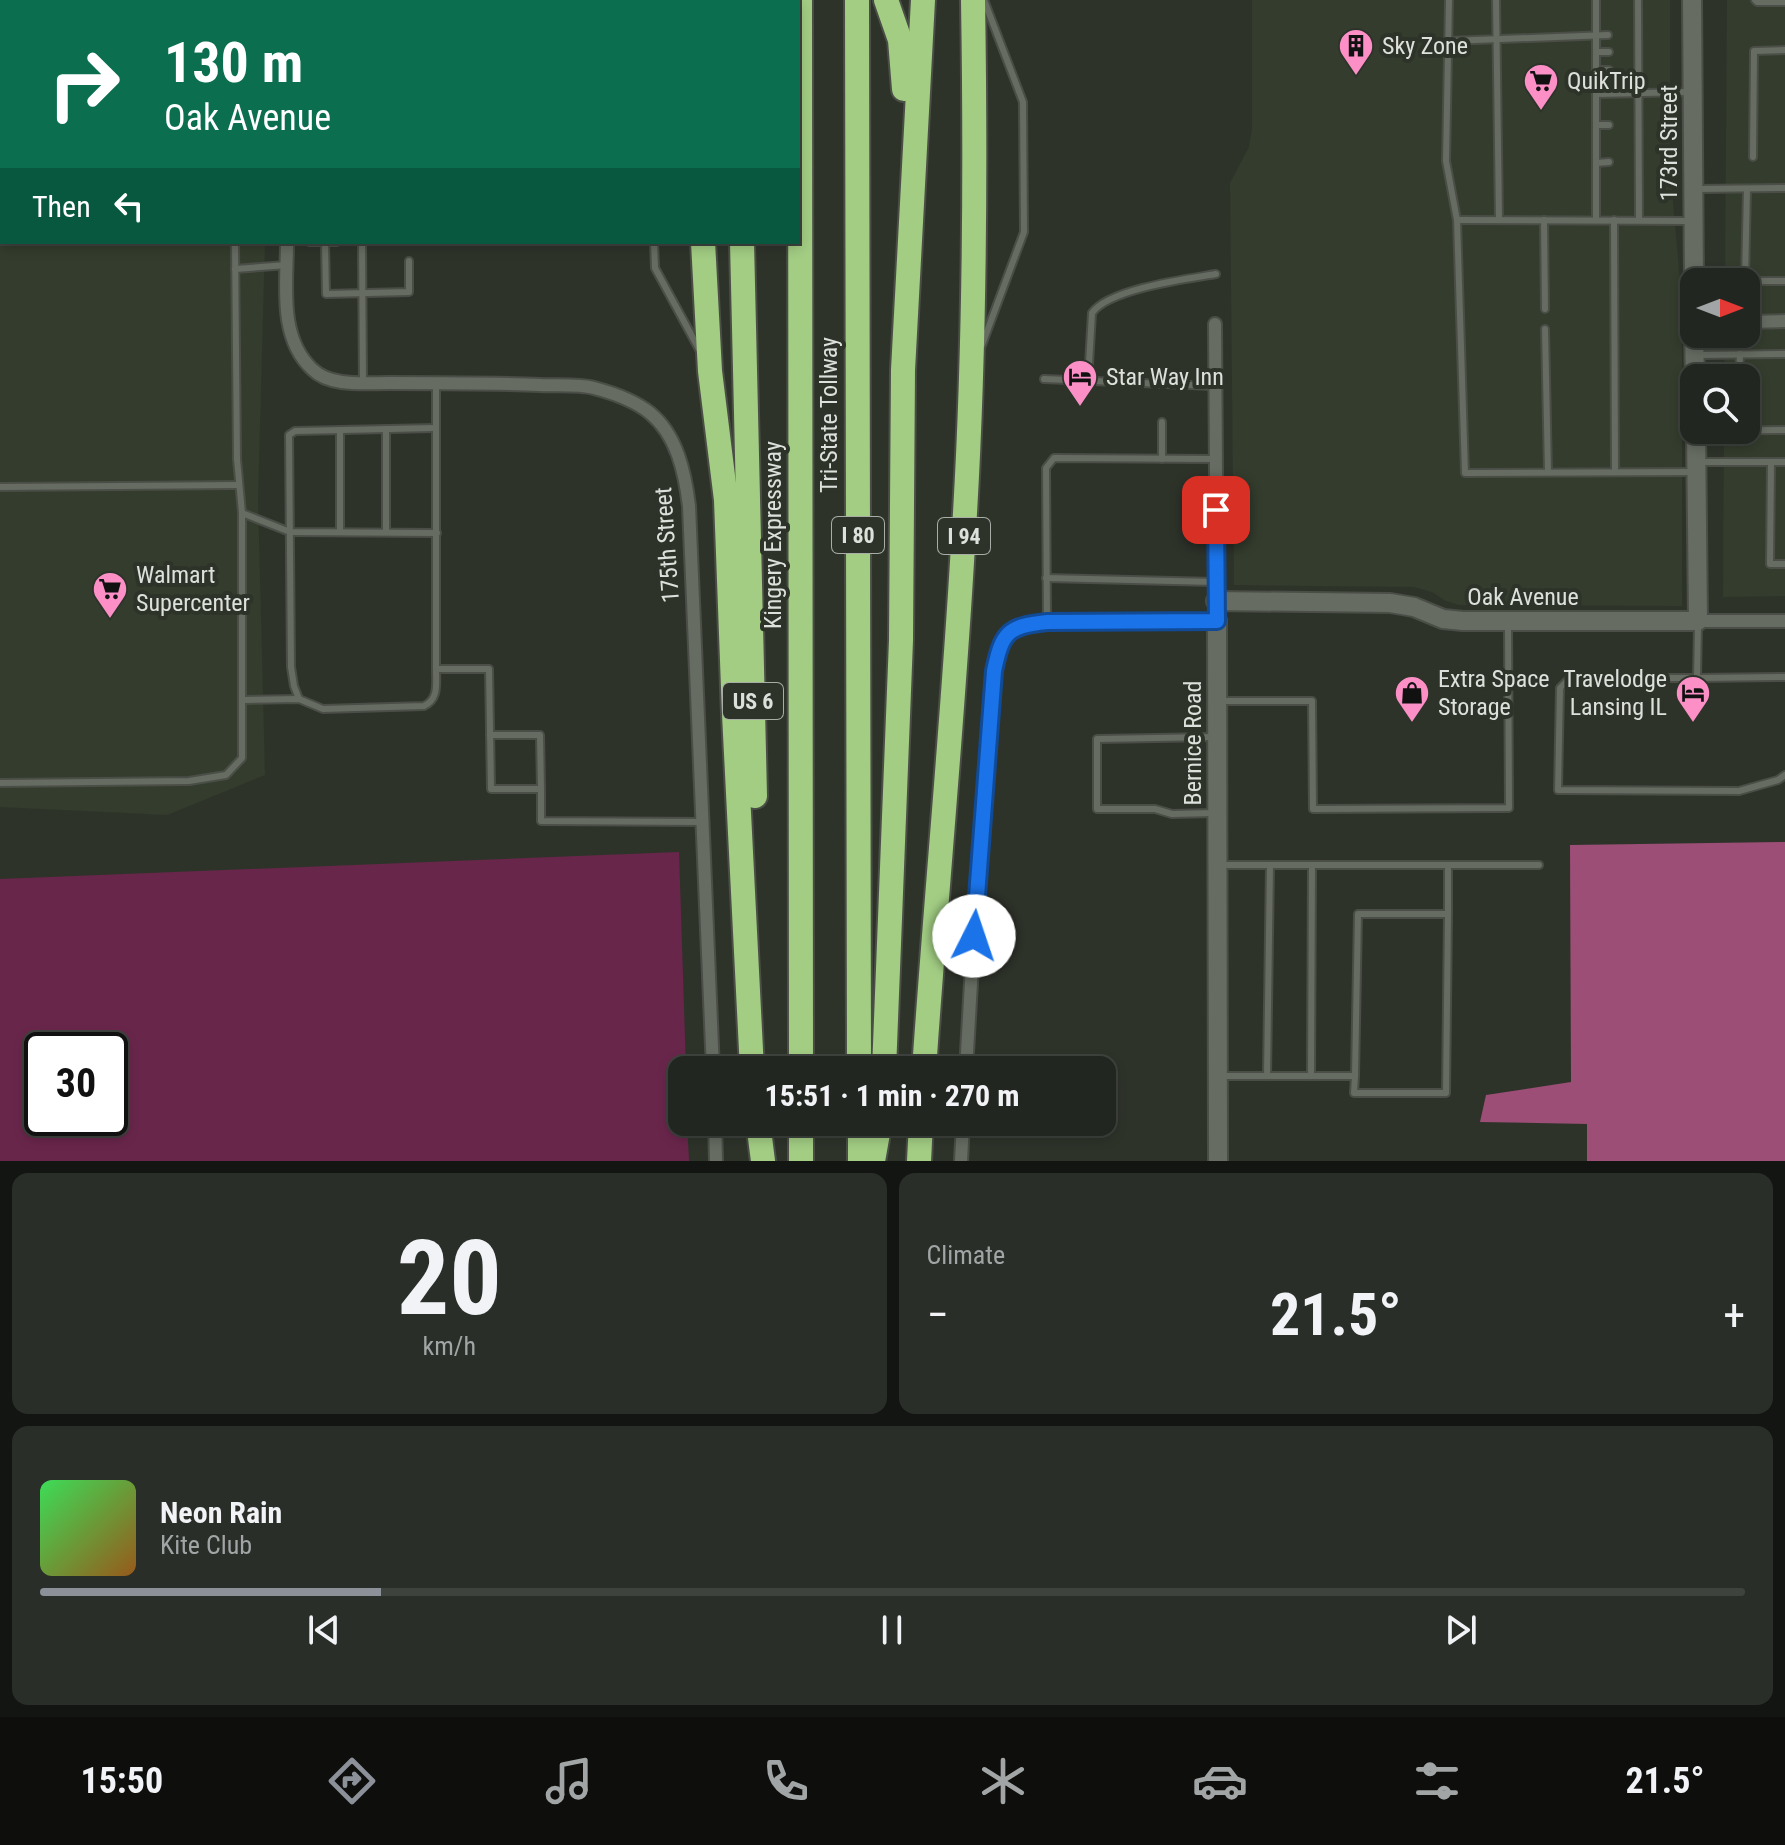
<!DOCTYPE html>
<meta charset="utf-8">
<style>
body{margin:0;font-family:"Roboto Condensed",sans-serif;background:#2a2e29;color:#f1f3f6;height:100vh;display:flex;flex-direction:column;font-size:30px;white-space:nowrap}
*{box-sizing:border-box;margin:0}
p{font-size:26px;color:#a2a5a5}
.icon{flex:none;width:44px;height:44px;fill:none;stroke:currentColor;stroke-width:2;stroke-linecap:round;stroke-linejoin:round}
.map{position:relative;height:1161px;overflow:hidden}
.side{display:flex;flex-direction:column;gap:12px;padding:12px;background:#131512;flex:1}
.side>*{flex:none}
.top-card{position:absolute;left:0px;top:0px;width:800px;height:244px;box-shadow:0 4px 12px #0003,0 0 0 2px #3f433e;background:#0b6e4f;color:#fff;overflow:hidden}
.needle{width:52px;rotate:90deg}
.tools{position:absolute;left:1680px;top:268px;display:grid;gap:16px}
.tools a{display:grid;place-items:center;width:80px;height:80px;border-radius:16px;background:#222620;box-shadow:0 4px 12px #0003,0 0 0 2px #3f433e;font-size:40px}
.speed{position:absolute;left:24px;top:1032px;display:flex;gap:16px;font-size:40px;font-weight:700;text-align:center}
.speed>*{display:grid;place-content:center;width:104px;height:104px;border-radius:50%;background:#222620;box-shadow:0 4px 12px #0003,0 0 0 2px #3f433e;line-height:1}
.speed .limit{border:4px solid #111;border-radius:12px;background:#fff;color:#111}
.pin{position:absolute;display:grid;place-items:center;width:68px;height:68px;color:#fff;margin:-34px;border-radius:16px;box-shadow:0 4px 12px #0006}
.me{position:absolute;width:88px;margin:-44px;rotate:4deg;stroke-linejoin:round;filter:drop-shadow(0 0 6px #0008)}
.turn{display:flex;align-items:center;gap:28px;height:168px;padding:0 32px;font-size:36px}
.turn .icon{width:104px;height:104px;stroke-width:2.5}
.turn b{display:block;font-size:56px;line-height:68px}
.then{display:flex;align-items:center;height:76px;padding:0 32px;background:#0003;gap:16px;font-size:30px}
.big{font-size:60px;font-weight:700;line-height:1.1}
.side .card{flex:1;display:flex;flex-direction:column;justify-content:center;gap:12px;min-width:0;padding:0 28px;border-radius:16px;background:#2a2e29}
.side .dial{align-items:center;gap:0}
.dial b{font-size:104px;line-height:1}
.song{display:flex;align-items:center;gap:24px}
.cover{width:96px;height:96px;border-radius:12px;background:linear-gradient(135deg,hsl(130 70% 55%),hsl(30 70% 35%))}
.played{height:8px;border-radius:4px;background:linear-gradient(90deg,#8c9099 20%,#3f433e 20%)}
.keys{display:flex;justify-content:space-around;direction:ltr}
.heat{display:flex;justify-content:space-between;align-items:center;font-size:44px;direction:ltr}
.side .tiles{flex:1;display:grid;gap:12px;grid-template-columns:1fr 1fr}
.card:last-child{grid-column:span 2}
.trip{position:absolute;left:668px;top:1056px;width:448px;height:80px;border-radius:16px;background:#222620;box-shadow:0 4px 12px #0003,0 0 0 2px #3f433e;font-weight:700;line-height:80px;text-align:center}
.tabs{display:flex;height:128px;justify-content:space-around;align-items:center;background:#0e0f0d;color:#a2a5a5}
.tabs .icon{width:56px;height:56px}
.tabs .active{color:#8c9099}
.tabs b{font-size:36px;color:#f1f3f6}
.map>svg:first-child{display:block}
.built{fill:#333c2d}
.green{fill:#69264b;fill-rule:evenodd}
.forest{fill:#9c4e76}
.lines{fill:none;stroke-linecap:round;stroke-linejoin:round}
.lane-casing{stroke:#4a4e46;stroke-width:10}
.street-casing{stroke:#4a4e46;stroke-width:16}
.secondary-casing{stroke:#4a4e46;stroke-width:22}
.highway-casing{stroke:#4a4e46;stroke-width:28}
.lane{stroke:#666c62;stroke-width:6}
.street{stroke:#666c62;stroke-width:12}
.secondary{stroke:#666c62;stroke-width:18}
.highway{stroke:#a2cd83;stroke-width:24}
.route-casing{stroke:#114b97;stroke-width:20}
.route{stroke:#1a73e8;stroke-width:14}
.labels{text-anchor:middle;stroke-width:8;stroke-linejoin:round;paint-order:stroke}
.shield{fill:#2e332a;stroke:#a8ada6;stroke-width:2}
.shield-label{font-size:22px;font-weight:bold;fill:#dde1db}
.poi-label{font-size:24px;fill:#dde1db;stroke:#2e332a;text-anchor:start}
.street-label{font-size:24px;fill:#dde1db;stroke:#2e332a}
</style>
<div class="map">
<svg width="1785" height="1161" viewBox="0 0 1785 1161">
<rect width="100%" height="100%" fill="#2e332a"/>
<g class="built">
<path d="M0,0H271V2H2V242H265L258,498L265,775L167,815L0,807Z"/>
<path d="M1252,0H1670V167L1682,305V606L1459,605L1446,601L1432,592L1414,587L1234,585L1230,183L1249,147L1252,129Z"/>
<path d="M1727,0H1785V596L1723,597L1724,430H1746V378H1724L1725,334H1746V282H1725Z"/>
</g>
<path class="green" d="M679,852L686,1070H682V1122H687L689,1161H0V879ZM42,1050H110V1118H42Z"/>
<path class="forest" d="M1785,842V1161H1587V1124L1480,1122L1486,1095L1571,1082L1570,845Z"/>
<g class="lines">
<defs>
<g id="lane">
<path d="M51,0V2"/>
<path d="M231,0V2"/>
<path d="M1449,0L1446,161L1457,220L1465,473L1696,472"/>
<path d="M1496,0L1499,219"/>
<path d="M1596,0V220"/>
<path d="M1638,0L1639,220"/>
<path d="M1755,0L1757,2H1785"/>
<path d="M1449,41L1608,35"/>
<path d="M1596,52H1609"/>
<path d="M1596,70H1609"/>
<path d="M1597,94L1689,92"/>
<path d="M1596,125H1609"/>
<path d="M0,152H2"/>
<path d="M1753,157L1754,51L1785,50"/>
<path d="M1596,163L1609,162"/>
<path d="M1697,189L1785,188"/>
<path d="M1747,189L1745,281H1785"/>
<path d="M1457,220L1690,221"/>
<path d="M1544,220L1545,309"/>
<path d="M1614,220L1615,472"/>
<path d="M309,242H337"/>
<path d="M325,242L326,294L409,292V261"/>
<path d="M362,242L363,383"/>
<path d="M654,242L655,268L700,351"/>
<path d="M235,269L287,265"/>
<path d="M1545,329L1548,472"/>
<path d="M982,345L1024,232L1023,102L984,0"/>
<path d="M1698,355L1785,354"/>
<path d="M1739,378L1740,354"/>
<path d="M1044,379L1215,386"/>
<path d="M1088,381L1092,313C1109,289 1186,279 1216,274"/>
<path d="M1162,422V459"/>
<path d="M340,430V532"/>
<path d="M1701,431L1785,430"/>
<path d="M1699,462H1785"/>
<path d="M1771,462L1770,564H1785"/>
<path d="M0,487L239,485"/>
<path d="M242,513L290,532L437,533"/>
<path d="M386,532V429"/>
<path d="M1046,578L1216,582"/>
<path d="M1047,622L1046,468L1054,458L1216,459"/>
<path d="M1698,625L1697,678L1785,677"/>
<path d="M436,669H489L491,789H541V821L702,822"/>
<path d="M1697,678H1570L1560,688L1558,790L1739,791L1778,780L1785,775"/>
<path d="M299,699L294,686L291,667L289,435L295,431L435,428"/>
<path d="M243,700L299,699L323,709L424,706C439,699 436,684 436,669V383"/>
<path d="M1218,701H1312L1313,809L1509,808L1508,625"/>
<path d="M490,735H540L541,789"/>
<path d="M1213,737L1097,739V809H1155L1172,814L1214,813"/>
<path d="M0,783L189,781L226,775L242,758V513L237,459L235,242"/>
<path d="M1221,865H1539"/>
<path d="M1448,914V865"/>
<path d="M1222,1076H1355L1358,914H1448L1446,1093H1354L1355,1076"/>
<path d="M1267,1076L1270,865"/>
<path d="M1311,1076L1312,865"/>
</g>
<g id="street">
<path d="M284,0V2"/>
<path d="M287,242C287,284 278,337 312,369C330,387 364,383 388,383C438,383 489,383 540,385C557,386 578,384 594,388C613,393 634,400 650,413C677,435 685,473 689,506L713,1070"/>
<path d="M1746,322L1785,321"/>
<path d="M1698,621H1785"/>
<path d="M966,1070L972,965L994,671C1002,633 1006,626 1047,622L1217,621L1215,324"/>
<path d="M715,1122L716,1161"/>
<path d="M961,1161L963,1122"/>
</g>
<g id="secondary">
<path d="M1692,0L1694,285"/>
<path d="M1694,334L1695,378"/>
<path d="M1216,601L1390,603L1414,607L1443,619L1463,621H1698L1696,430"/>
<path d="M1217,621L1218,1161"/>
</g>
<g id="highway">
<path d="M800,0L801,1070"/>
<path d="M857,0L859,1070"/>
<path d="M886,0L900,40L904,89"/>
<path d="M698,2V0"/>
<path d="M753,2L754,0"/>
<path d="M703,242L710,371L726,500L734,714L752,1070"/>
<path d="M742,242L755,796"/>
<path d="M884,1070L901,640L903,370L923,0"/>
<path d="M924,1070C936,895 953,720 963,545C975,363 976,182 973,0"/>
<path d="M758,1122L763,1161"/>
<path d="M801,1122V1161"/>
<path d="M860,1122V1161"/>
<path d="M873,1161L880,1122"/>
<path d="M919,1161L921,1122"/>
</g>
</defs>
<use href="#lane" class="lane-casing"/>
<use href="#street" class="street-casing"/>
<use href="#secondary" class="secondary-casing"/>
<use href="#highway" class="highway-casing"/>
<use href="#lane" class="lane"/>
<use href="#street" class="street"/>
<use href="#secondary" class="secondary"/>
<use href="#highway" class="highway"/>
</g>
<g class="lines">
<defs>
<path id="route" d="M974,936L994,671C1002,633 1007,626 1047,622L1217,621L1216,510"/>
</defs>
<use href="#route" class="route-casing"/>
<use href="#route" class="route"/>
</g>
<defs>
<symbol id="building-pin" viewBox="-11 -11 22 30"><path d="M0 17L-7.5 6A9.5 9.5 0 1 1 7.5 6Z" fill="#fb8fc6" stroke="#2e332a"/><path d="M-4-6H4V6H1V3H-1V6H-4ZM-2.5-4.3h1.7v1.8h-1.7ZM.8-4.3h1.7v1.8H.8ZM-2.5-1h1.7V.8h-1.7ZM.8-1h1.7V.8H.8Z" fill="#111"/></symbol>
<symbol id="supermarket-pin" viewBox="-11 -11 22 30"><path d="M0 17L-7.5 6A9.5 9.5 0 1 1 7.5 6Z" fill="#fb8fc6" stroke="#2e332a"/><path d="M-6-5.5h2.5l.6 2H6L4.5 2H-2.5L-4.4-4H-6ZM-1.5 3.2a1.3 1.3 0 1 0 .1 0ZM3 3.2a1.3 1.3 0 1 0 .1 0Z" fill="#111"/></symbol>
<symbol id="hotel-pin" viewBox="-11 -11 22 30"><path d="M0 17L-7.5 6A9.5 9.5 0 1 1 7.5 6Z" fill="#fb8fc6" stroke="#2e332a"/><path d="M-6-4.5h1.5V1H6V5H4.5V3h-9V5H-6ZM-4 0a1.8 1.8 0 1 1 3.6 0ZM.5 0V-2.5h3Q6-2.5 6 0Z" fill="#111"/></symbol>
<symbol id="shop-pin" viewBox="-11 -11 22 30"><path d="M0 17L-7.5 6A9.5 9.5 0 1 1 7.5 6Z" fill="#fb8fc6" stroke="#2e332a"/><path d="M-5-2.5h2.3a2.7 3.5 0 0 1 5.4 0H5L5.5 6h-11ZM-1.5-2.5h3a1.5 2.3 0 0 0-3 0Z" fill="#111"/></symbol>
</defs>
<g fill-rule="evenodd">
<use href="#building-pin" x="1336" y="26" width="40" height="54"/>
<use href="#supermarket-pin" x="1521" y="61" width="40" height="54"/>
<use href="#hotel-pin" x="1060" y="357" width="40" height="54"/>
<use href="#supermarket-pin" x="90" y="569" width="40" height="54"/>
<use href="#shop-pin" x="1392" y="673" width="40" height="54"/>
<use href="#hotel-pin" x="1673" y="673" width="40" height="54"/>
</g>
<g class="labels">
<g class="shield">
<rect x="832" y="517" width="52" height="36" rx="6"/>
<rect x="938" y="518" width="52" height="36" rx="6"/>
<rect x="723" y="683" width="60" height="36" rx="6"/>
</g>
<g class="shield-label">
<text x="858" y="543">I 80</text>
<text x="964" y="544">I 94</text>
<text x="753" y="709">US 6</text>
</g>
<g class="poi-label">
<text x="1382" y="54">Sky Zone</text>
<text x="1567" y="89">QuikTrip</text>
<text x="1106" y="385">Star Way Inn</text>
<text x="136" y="583">Walmart<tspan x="136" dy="28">Supercenter</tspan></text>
<text x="1438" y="687">Extra Space<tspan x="1438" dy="28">Storage</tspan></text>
<text x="1667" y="687" text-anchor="end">Travelodge<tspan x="1667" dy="28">Lansing IL</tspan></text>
</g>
<g class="street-label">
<text transform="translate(1669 143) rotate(-90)" y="8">173rd Street</text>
<text transform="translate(829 415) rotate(-90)" y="8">Tri-State Tollway</text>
<text transform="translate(773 535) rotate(-90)" y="8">Kingery Expressway</text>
<text transform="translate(667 545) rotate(-94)" y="8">175th Street</text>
<text x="1523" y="605">Oak Avenue</text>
<text transform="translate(1193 743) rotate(-90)" y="8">Bernice Road</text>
</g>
</g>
</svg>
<div class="tools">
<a><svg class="needle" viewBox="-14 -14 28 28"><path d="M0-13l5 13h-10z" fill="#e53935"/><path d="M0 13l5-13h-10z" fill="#a2a5a5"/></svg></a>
<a><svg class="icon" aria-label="search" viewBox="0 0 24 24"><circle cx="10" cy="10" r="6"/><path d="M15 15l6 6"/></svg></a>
</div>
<div class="speed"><div class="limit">30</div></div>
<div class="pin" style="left:1216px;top:510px;background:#d93025"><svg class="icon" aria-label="arrive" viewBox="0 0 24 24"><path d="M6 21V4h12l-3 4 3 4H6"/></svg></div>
<svg class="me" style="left:974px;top:936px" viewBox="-20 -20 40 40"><circle r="19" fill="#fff"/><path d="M0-13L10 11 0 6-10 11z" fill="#1a73e8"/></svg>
<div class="trip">15:51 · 1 min · 270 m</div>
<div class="top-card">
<div class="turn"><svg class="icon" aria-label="right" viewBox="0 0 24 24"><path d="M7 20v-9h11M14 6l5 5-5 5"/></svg><div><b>130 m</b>Oak Avenue</div></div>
<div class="then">Then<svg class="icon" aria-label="left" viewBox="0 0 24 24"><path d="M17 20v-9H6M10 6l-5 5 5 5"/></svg></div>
</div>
</div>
<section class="side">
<div class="tiles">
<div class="card dial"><b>20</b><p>km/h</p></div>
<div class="card"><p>Climate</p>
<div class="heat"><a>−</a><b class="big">21.5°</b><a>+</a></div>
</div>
<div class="card">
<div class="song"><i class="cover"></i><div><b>Neon Rain</b><p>Kite Club</p></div></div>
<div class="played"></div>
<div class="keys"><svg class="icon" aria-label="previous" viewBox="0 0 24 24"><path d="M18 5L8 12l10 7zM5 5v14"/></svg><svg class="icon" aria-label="pause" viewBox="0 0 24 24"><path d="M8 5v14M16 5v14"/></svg><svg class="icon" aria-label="next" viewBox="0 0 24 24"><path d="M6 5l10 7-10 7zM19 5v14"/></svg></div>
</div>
</div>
</section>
<nav class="tabs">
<b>15:50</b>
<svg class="icon active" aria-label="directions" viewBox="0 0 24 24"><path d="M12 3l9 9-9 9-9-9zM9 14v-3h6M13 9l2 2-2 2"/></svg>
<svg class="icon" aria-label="music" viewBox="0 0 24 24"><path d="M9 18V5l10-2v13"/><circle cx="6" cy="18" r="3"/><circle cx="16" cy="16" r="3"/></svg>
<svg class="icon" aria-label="phone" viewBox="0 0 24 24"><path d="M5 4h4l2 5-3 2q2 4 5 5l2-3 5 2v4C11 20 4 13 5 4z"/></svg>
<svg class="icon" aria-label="climate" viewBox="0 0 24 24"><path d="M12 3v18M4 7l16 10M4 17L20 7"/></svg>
<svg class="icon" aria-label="car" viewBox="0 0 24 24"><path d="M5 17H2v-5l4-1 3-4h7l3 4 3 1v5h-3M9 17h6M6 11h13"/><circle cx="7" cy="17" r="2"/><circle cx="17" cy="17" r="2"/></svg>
<svg class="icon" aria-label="filters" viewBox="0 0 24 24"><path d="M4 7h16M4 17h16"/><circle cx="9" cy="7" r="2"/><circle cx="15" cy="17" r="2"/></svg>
<b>21.5°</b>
</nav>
